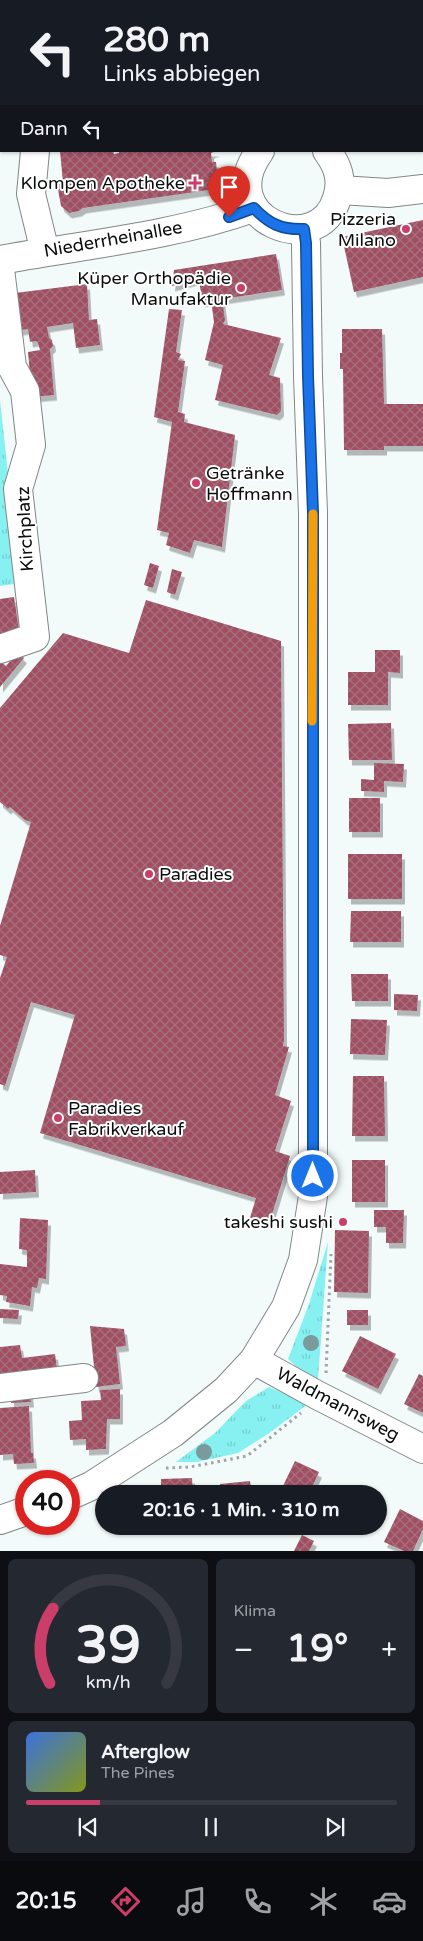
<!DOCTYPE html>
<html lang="de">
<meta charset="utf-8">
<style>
body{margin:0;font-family:"Varela Round",sans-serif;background:#242831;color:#f1f3f6;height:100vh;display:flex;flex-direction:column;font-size:19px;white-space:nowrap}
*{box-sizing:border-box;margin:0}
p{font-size:16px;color:#9ea1a6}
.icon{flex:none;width:28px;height:28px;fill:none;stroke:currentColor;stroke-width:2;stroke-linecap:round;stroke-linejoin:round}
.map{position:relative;height:1551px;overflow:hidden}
.drawer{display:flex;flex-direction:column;gap:8px;padding:8px;background:#0d0f14;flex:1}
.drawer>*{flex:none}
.hud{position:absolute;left:0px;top:0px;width:424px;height:152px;box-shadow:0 1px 4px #0004;background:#171b24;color:#f1f3f6;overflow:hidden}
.speed{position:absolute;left:15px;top:1470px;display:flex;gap:10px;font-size:25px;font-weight:700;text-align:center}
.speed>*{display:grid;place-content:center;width:65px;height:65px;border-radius:50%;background:#171b24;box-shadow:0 1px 4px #0004;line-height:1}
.speed .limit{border:8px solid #d22;background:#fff;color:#111}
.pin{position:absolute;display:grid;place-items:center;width:42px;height:42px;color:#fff;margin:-51px -21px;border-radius:50% 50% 50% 0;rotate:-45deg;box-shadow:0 0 5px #0007}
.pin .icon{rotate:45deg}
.me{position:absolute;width:55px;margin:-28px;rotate:0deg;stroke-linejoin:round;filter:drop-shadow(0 0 4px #0008)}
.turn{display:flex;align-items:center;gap:18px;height:105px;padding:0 20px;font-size:22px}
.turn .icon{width:65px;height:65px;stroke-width:2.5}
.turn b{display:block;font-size:35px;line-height:42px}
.then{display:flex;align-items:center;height:48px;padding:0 20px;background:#0003;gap:10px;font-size:19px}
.big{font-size:38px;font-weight:700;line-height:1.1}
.drawer .tile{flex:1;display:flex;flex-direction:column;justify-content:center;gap:8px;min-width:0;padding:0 18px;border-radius:8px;background:#242831}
.drawer .dial{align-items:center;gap:0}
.dial svg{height:130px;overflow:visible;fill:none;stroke:#363941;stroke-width:7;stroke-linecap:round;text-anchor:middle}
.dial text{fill:#f1f3f6;stroke:none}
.song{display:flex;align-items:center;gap:15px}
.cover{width:60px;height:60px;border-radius:8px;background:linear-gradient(135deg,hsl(220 70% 55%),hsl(70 70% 35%))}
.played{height:5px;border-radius:2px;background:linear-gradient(90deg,#cc3e6a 20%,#363941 20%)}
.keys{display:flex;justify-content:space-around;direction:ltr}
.heat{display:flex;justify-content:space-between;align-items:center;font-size:28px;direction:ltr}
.drawer .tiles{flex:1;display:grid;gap:8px;grid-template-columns:1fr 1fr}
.tile:last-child{grid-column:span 2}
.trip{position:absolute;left:95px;top:1485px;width:292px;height:50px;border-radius:25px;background:#171b24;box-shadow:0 1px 4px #0004;font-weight:700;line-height:50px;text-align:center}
.dock{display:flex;height:80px;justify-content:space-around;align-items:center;background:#090b0e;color:#9ea1a6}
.dock .icon{width:35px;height:35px}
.dock .on{color:#cc3e6a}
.dock b{font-size:22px;color:#f1f3f6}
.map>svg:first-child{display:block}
.grass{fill:url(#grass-tufts)}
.building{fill:url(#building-cross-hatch);filter:url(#shadow)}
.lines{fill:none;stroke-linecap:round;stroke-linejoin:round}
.minor-casing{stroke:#818787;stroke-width:30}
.major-casing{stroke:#818787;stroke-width:30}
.path{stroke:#9ea3a3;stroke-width:3;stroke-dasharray:2.5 4;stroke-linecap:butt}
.minor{stroke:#fff;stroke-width:28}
.major{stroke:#fff;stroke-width:28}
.tree{fill:#7a9a9b}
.route-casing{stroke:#114b97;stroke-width:12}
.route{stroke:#1a73e8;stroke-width:9}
.slow{stroke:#f59e0b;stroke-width:9}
.poi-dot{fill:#cc3e6a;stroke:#fff;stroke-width:2}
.labels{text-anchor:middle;stroke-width:4;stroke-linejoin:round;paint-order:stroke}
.poi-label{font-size:18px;fill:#0c0e0e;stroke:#fff;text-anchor:end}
.street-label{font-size:18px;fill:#0c0e0e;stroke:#fff}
</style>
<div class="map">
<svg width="423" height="1551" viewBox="0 0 423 1551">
<defs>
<pattern id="grass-tufts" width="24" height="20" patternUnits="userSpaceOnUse" patternTransform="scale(1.25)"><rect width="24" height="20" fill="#87f1f2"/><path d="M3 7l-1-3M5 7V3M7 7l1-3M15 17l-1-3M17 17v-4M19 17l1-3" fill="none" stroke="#73cdce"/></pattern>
<pattern id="building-cross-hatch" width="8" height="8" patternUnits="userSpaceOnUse" patternTransform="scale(1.25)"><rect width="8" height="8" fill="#a05064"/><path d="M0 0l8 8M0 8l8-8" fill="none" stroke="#a76f7d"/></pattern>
<filter id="shadow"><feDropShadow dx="3" dy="5.5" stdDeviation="0" flood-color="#0004"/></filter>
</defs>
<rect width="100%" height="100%" fill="#f3fafa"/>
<g class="grass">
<path d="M0,400L20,583L0,586Z"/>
<path d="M328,1242L318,1379L301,1371L288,1359L309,1304Z"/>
<path d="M269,1387L308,1404L268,1434L238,1453L197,1462H176L215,1433L246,1401Z"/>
</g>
<g class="building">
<path d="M60,151H113L114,154L119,153V151H217L211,153L212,162H216L218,179H215L216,189L83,208L79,211L69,213L61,206L57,184L63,183Z"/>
<path d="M423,220V277L354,292L342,237Z"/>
<path d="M276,254L282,290L222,299L225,320L223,324L281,338L269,375L280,378L281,411L277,415L215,400L223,365L205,360L214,322L211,300L202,302L199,279L172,286L174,270Z"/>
<path d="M87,284L89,320L97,319L100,345L76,348L73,323L47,327L49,338L52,340L53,346L50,349L54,395L32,397L28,352L40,350L38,343L36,341L30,342L28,329L20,330L15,293Z"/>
<path d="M169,309L182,310L176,352L181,354L178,360L185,361L178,412L185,414L184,422L235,435L222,547L194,540L190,553L166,545L169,533L157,530L172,422L154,417Z"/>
<path d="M342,329H382L384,404H423V446H384V450H344L343,369H340V353H342Z"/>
<path d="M150,563L159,566L153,588L144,585Z"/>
<path d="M172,569L182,572L175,595L167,592Z"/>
<path d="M14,597L19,631L0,634V599Z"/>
<path d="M146,600L281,641L284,1040L283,1046L289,1047L275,1095L291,1101L275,1151L290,1156L269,1224L250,1218L256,1198L40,1133L75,1015L31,1002L5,1086L0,1084V978L7,957L0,955V926L31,822L25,820L10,807L8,809L0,802V708L63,633L129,653Z"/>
<path d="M375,650H400V673L388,672V705H348V672H375Z"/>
<path d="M18,652L24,658L0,687V661L6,666Z"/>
<path d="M391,723L392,760H349L348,724Z"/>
<path d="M374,763L404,764L403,782L384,781V792L361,791V779L374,780Z"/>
<rect x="349" y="798" width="31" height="34"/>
<rect x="348" y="854" width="54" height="45"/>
<path d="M351,911H401V942H350Z"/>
<path d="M351,974H388V1001H352Z"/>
<path d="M394,994L418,995L417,1011L394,1010Z"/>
<path d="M351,1019L387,1020L385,1055L350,1054Z"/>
<path d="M353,1076H384L385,1136H352Z"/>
<rect x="352" y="1160" width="33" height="42"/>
<path d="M35,1170L36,1192L0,1194V1172Z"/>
<path d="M374,1210H404L403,1243H386V1227H374Z"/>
<path d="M20,1218L48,1220L46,1279L39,1278L37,1288L32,1287L30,1306L6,1302L7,1296L0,1295V1264L27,1267V1250L19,1249Z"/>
<path d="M335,1230L369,1231L368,1293L334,1292Z"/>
<path d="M0,1309L19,1310L18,1319L0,1318Z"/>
<rect x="347" y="1310" width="21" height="15"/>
<path d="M90,1326L124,1329L126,1346L116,1347L120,1384L96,1387Z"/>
<path d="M360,1336L396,1354L378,1389L342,1371Z"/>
<path d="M20,1345L22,1358L55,1354L57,1370L0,1377V1347Z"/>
<path d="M419,1374L423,1376V1413L404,1404Z"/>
<path d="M120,1389V1419H107L106,1449L86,1450V1439L70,1440L69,1421L82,1420L81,1401L101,1400L100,1390Z"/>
<path d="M11,1393H30L31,1402L11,1403Z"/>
<path d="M29,1406L31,1453H33L34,1463L14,1464L13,1454L0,1455V1408Z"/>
<path d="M295,1461L319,1472L309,1494H294L282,1488Z"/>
<path d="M192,1478L193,1494H161V1479Z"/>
<path d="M250,1481L252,1494H221L220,1484Z"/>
<path d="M282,1488L283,1494H268L267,1489Z"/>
<path d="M400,1509L423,1521V1529L413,1551H404L384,1542Z"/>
<path d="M302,1535L314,1541L309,1551H294Z"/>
</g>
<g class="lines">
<defs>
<g id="minor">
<path d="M54,1V0"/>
<path d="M312,1L313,0"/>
<path d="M0,83H1"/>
<path d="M35,151L31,194L45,252"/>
<path d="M0,269L12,367L25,391L31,445L18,489L35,637L0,649"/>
<path d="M254,1360L317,1395L423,1449"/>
<path d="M0,1388L84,1378"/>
<path d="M69,1496L91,1486L173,1433L226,1390L254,1360L286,1307L303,1260L313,1196V513L308,376L306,243L303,229"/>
<path d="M0,1520L26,1511"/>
</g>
<g id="major">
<path d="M260,151C211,218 318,262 337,198C343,180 338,166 327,151"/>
<path d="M340,190L388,193L423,189"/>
<path d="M0,260C82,245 175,236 253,208"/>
</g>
</defs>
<use href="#minor" class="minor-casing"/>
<use href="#major" class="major-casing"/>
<g class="path">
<path d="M326,1373L331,1254"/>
<path d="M166,1468L190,1467L247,1456L301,1413"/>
</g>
<use href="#minor" class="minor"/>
<use href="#major" class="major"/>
</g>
<g class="tree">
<circle cx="311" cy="1343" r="8"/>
<circle cx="204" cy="1452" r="8"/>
</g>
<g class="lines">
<defs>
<path id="route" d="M229,217L254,208C269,224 282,230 304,229L306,243L308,376L313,513V1176"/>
</defs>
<use href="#route" class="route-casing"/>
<use href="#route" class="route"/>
<path class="slow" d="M312,721L313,514"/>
</g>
<g class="poi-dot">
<path d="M192.5 175.5h5v5h5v5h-5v5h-5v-5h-5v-5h5z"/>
<circle cx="406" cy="229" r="5"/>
<circle cx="241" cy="288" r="5"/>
<circle cx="196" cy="483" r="5"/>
<circle cx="149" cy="874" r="5"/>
<circle cx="58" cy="1118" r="5"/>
<circle cx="343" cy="1222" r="5"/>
</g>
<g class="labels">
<g class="poi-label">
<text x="185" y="189">Klompen Apotheke</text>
<text x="396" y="225">Pizzeria<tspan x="396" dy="21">Milano</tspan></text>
<text x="231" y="284">Küper Orthopädie<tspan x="231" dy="21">Manufaktur</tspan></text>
<text x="206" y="479" text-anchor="start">Getränke<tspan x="206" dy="21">Hoffmann</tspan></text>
<text x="159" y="880" text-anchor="start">Paradies</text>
<text x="68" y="1114" text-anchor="start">Paradies<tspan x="68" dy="21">Fabrikverkauf</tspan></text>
<text x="333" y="1228">takeshi sushi</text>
</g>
<g class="street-label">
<text transform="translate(113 239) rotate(-10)" y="6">Niederrheinallee</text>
<text transform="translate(25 529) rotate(-93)" y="6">Kirchplatz</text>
<text transform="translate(338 1404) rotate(28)" y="6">Waldmannsweg</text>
</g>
</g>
</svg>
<div class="speed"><div class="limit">40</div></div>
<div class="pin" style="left:229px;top:217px;background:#d93025"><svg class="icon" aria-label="arrive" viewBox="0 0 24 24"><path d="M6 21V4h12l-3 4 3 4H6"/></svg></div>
<svg class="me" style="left:313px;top:1176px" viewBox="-20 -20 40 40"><circle r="17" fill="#1a73e8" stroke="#fff" stroke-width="3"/><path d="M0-11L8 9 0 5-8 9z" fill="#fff"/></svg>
<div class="trip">20:16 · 1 Min. · 310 m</div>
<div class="hud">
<div class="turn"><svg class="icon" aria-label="left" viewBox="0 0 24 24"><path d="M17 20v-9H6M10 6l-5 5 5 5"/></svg><div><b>280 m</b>Links abbiegen</div></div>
<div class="then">Dann<svg class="icon" aria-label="left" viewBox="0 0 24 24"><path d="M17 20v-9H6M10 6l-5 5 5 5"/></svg></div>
</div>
</div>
<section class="drawer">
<div class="tiles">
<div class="tile dial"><svg viewBox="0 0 100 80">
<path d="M14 69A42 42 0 1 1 86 69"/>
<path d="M14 69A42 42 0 0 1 16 23" stroke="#cc3e6a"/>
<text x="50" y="56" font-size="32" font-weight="700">39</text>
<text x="50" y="72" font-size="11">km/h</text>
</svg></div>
<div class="tile"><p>Klima</p>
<div class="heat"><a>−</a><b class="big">19°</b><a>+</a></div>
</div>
<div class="tile">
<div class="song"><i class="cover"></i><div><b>Afterglow</b><p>The Pines</p></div></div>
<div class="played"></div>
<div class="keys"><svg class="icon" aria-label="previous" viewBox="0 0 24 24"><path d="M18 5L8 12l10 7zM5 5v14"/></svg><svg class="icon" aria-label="pause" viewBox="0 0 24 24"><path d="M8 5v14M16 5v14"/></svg><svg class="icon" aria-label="next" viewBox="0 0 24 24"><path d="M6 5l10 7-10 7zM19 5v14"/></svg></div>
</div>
</div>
</section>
<nav class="dock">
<b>20:15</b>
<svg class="icon on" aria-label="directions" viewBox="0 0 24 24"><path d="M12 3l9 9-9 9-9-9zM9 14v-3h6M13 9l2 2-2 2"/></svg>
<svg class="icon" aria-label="music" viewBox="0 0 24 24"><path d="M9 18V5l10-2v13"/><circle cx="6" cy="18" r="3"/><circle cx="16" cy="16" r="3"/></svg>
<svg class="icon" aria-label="phone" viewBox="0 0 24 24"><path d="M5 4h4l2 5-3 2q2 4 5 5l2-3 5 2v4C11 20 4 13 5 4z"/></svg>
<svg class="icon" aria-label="climate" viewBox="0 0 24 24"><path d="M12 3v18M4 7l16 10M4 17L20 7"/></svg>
<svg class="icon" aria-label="car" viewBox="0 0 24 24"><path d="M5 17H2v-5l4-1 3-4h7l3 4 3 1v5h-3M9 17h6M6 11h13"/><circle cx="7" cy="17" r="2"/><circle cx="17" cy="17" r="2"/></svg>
</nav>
